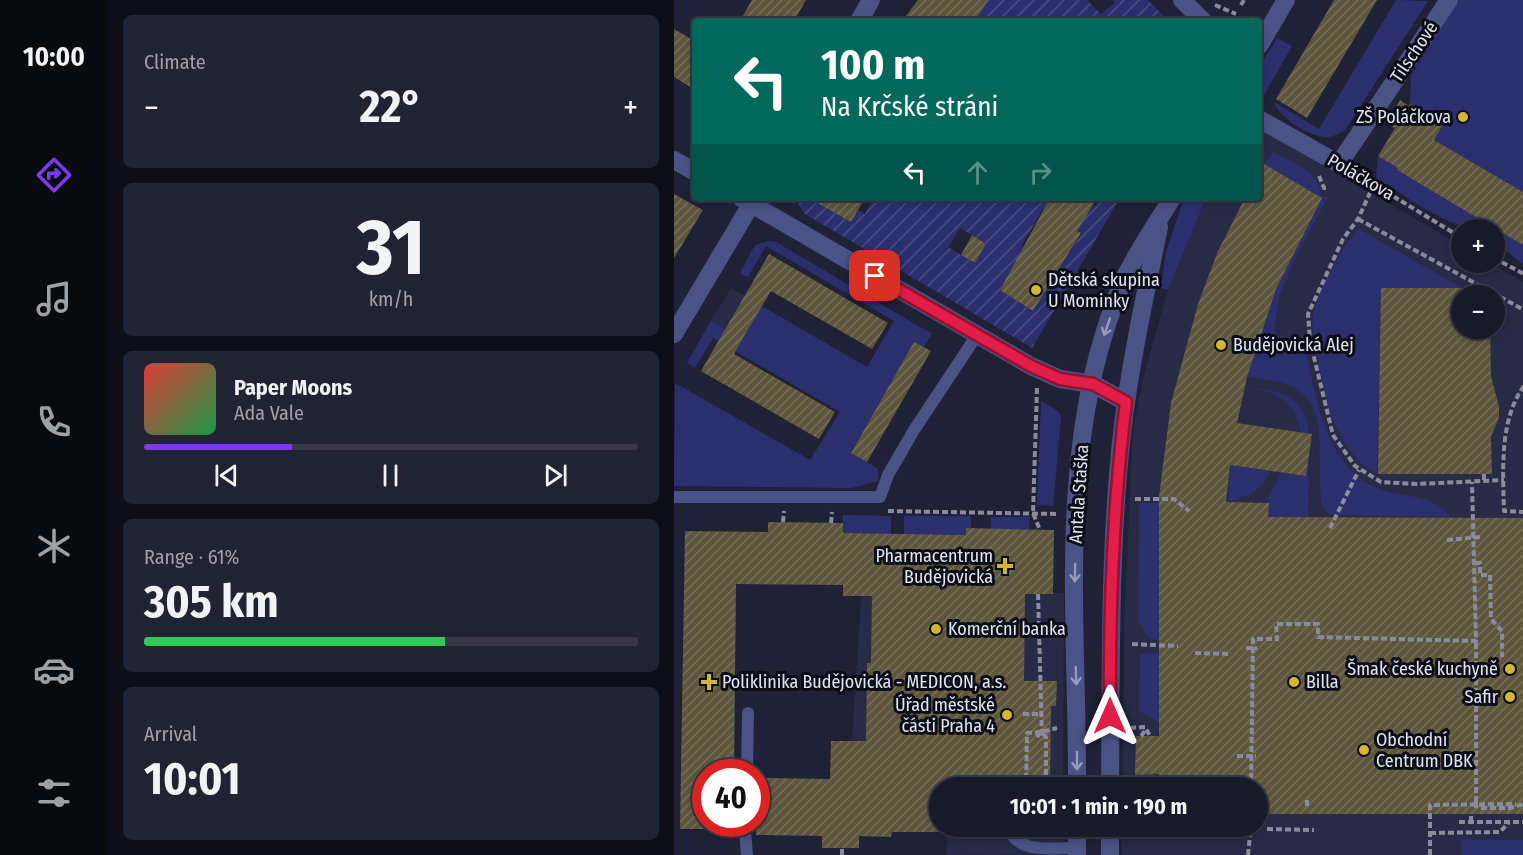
<!DOCTYPE html>
<meta charset="utf-8">
<style>
body{margin:0;font-family:"Fira Sans Condensed",sans-serif;background:#202331;color:#f1f3f6;height:100vh;display:flex;flex-direction:column;font-size:22px;white-space:nowrap}
*{box-sizing:border-box;margin:0}
p{font-size:20px;color:#9ea1a8}
.icon{flex:none;width:33px;height:33px;fill:none;stroke:currentColor;stroke-width:2;stroke-linecap:round;stroke-linejoin:round}
.map{position:relative;flex:1;overflow:hidden}
.drawer{display:flex;flex-direction:column;gap:15px;padding:15px;background:#0d0e17;width:566px}
.drawer>*{flex:none}
.hud{position:absolute;left:18px;top:18px;width:570px;height:183px;border-radius:6px;box-shadow:0 3px 9px #0003,0 0 0 2px #363846;background:#00695c;color:#fff;overflow:hidden}
.buttons{position:absolute;left:777px;top:219px;display:grid;gap:12px}
.buttons a{display:grid;place-items:center;width:54px;height:54px;border-radius:50%;background:#171a29;box-shadow:0 3px 9px #0003,0 0 0 2px #363846;font-size:30px}
.speed{position:absolute;left:18px;top:759px;display:flex;gap:12px;font-size:30px;font-weight:700;text-align:center}
.speed>*{display:grid;place-content:center;width:78px;height:78px;border-radius:50%;background:#171a29;box-shadow:0 3px 9px #0003,0 0 0 2px #363846;line-height:1}
.speed .limit{border:9px solid #d22;background:#fff;color:#111}
.pin{position:absolute;display:grid;place-items:center;width:51px;height:51px;color:#fff;margin:-26px;border-radius:12px;box-shadow:0 3px 9px #0006}
.me{position:absolute;width:66px;margin:-33px;rotate:0deg;stroke-linejoin:round;filter:drop-shadow(0 0 4px #0008)}
.turn{display:flex;align-items:center;gap:21px;height:126px;padding:0 30px;font-size:27px}
.turn .icon{width:78px;height:78px;stroke-width:2.5}
.turn b{display:block;font-size:42px;line-height:51px}
.lanes{display:flex;align-items:center;height:57px;padding:0 30px;background:#0003;justify-content:center;gap:30px;direction:ltr}
.lanes .off{opacity:.35}
.big{font-size:45px;font-weight:700;line-height:1.1}
.drawer .tile{flex:1;display:flex;flex-direction:column;justify-content:center;gap:9px;min-width:0;padding:0 21px;border-radius:9px;background:#202331}
.drawer .dial{align-items:center;gap:0}
.dial b{font-size:78px;line-height:1}
.song{display:flex;align-items:center;gap:18px}
.cover{width:72px;height:72px;border-radius:9px;background:linear-gradient(135deg,hsl(0 70% 55%),hsl(140 70% 35%))}
.played{height:6px;border-radius:3px;background:linear-gradient(90deg,#7c3aed 30%,#363846 30%)}
.keys{display:flex;justify-content:space-around;direction:ltr}
.heat{display:flex;justify-content:space-between;align-items:center;font-size:33px;direction:ltr}
.charge{height:9px;border-radius:4px;background:linear-gradient(90deg,#34c759 61%,#363846 0)}
.trip{position:absolute;left:255px;top:777px;width:339px;height:60px;border-radius:30px;background:#171a29;box-shadow:0 3px 9px #0003,0 0 0 2px #363846;font-weight:700;line-height:60px;text-align:center}
main{display:flex;flex:1;min-height:0}
.dock{display:flex;flex-direction:column;width:108px;justify-content:space-around;align-items:center;background:#090a10;color:#9ea1a8}
.dock .icon{width:42px;height:42px}
.dock .on{color:#7c3aed}
.dock b{font-size:27px;color:#f1f3f6}
.map>svg:first-child{display:block}
.built{fill:#272b45;fill-rule:evenodd}
.grass{fill:#2c2f6e}
.garden{fill:url(#garden-furrows);fill-rule:evenodd}
.building{fill:url(#building-hatch)}
.lines{fill:none;stroke-linecap:round;stroke-linejoin:round}
.path{stroke:#8a8c9d;stroke-width:4;stroke-dasharray:6 3;stroke-linecap:butt}
.service{stroke:#4b5285;stroke-width:12}
.minor{stroke:#4b5285;stroke-width:18}
.tertiary{stroke:#4b5285;stroke-width:18}
.path-bridge{stroke:#8a8c9d;stroke-width:4;stroke-dasharray:6 3;stroke-linecap:butt}
.oneway{stroke:#969bbc}
.route-casing{stroke:#92132f;stroke-width:15}
.route{stroke:#e11d48;stroke-width:10}
.poi-dot{fill:#d4b635;stroke:#0b0d16;stroke-width:2}
.labels{text-anchor:middle;stroke-width:6;stroke-linejoin:round;paint-order:stroke}
.street-label{font-size:18px;fill:#e2e4f2;stroke:#0b0d16}
.poi-label{font-size:18px;fill:#e2e4f2;stroke:#0b0d16;text-anchor:start}
</style>
<main>
<nav class="dock">
<b>10:00</b>
<svg class="icon on" aria-label="directions" viewBox="0 0 24 24"><path d="M12 3l9 9-9 9-9-9zM9 14v-3h6M13 9l2 2-2 2"/></svg>
<svg class="icon" aria-label="music" viewBox="0 0 24 24"><path d="M9 18V5l10-2v13"/><circle cx="6" cy="18" r="3"/><circle cx="16" cy="16" r="3"/></svg>
<svg class="icon" aria-label="phone" viewBox="0 0 24 24"><path d="M5 4h4l2 5-3 2q2 4 5 5l2-3 5 2v4C11 20 4 13 5 4z"/></svg>
<svg class="icon" aria-label="climate" viewBox="0 0 24 24"><path d="M12 3v18M4 7l16 10M4 17L20 7"/></svg>
<svg class="icon" aria-label="car" viewBox="0 0 24 24"><path d="M5 17H2v-5l4-1 3-4h7l3 4 3 1v5h-3M9 17h6M6 11h13"/><circle cx="7" cy="17" r="2"/><circle cx="17" cy="17" r="2"/></svg>
<svg class="icon" aria-label="filters" viewBox="0 0 24 24"><path d="M4 7h16M4 17h16"/><circle cx="9" cy="7" r="2"/><circle cx="15" cy="17" r="2"/></svg>
</nav>
<section class="drawer">
<div class="tile"><p>Climate</p>
<div class="heat"><a>−</a><b class="big">22°</b><a>+</a></div>
</div>
<div class="tile dial"><b>31</b><p>km/h</p></div>
<div class="tile">
<div class="song"><i class="cover"></i><div><b>Paper Moons</b><p>Ada Vale</p></div></div>
<div class="played"></div>
<div class="keys"><svg class="icon" aria-label="previous" viewBox="0 0 24 24"><path d="M18 5L8 12l10 7zM5 5v14"/></svg><svg class="icon" aria-label="pause" viewBox="0 0 24 24"><path d="M8 5v14M16 5v14"/></svg><svg class="icon" aria-label="next" viewBox="0 0 24 24"><path d="M6 5l10 7-10 7zM19 5v14"/></svg></div>
</div>
<div class="tile"><p>Range · 61%</p><b class="big">305 km</b><div class="charge"></div></div>
<div class="tile"><p>Arrival</p><b class="big">10:01</b></div>
</section>
<div class="map">
<svg width="850" height="855" viewBox="0 0 850 855">
<defs>
<pattern id="garden-furrows" width="10" height="10" patternUnits="userSpaceOnUse" patternTransform="scale(1.5)"><rect width="10" height="10" fill="#2c2f6e"/><path d="M-1 1l2-2M0 10L10 0M9 11l2-2" fill="none" stroke="#4a4d83"/></pattern>
<pattern id="building-hatch" width="6" height="6" patternUnits="userSpaceOnUse" patternTransform="scale(1.5)"><rect width="6" height="6" fill="#5d563d"/><path d="M-1 1l2-2M0 6l6-6M5 7l2-2" fill="none" stroke="#746e5a"/></pattern>
</defs>
<rect width="100%" height="100%" fill="#1f2237"/>
<g class="built">
<path d="M585,129L787,245L788,262L816,263L849,282V855H448V827L584,826V788L449,787L450,624L459,429L470,375L494,290L532,198H585ZM788,296H820V328H788Z"/>
<path d="M57,288L88,306L68,339L37,321Z"/>
<path d="M188,585L390,593L389,787L275,788L178,741Z"/>
<path d="M274,827H389L388,854L272,855Z"/>
</g>
<g class="grass">
<path d="M722,0L754,1L671,130C665,133 660,137 653,137C636,137 605,118 600,102L645,129Z"/>
<path d="M785,0H849V192L760,140L770,123L736,103L737,75Z"/>
<path d="M603,38L618,46L585,104V68Z"/>
<path d="M599,152C616,160 647,173 647,196L654,197L619,263L605,298L601,321L603,348L630,343C643,399 651,478 719,493C743,498 761,497 776,517L656,515C645,506 647,495 646,481C646,417 650,382 573,377L602,289L648,198L590,164Z"/>
<path d="M704,156L724,168L723,170L811,222L806,229C775,229 729,194 702,178Z"/>
<path d="M510,198H532L494,290L487,288L492,252Z"/>
<path d="M685,229L788,288H707L706,330L804,331L803,359L706,360L703,474C661,450 652,403 644,359C642,346 637,331 639,318C642,292 667,247 685,229Z"/>
<path d="M830,233L849,245V264L823,244Z"/>
<path d="M95,241L102,242L258,334L250,347L240,343L177,452L204,469V481L178,488L0,486L1,383L136,460L166,412L39,338L21,368L13,363L37,321L68,339L88,306L193,367L220,321L92,246L74,277L66,273L81,245Z"/>
<path d="M571,387C602,389 633,396 635,434L626,432C623,401 599,390 571,387Z"/>
<path d="M367,401L384,411L387,417L379,506L363,505Z"/>
<path d="M635,457L634,517H594V498L607,473L632,476Z"/>
<path d="M556,465L596,471C587,490 575,499 554,501Z"/>
<path d="M465,503H487L486,640L476,639L464,621Z"/>
<path d="M169,515L217,516V534L169,533Z"/>
<path d="M230,516H297V528L292,535L230,534Z"/>
<path d="M317,517H356L355,529H317Z"/>
<path d="M486,653L485,722L465,711L466,654Z"/>
<path d="M787,839L849,840V855H787Z"/>
</g>
<g class="garden">
<path d="M314,0H413L427,14L441,3L439,0H474L494,21H273Z"/>
<path d="M120,198H147L144,204L177,222L184,210L191,214L199,198H393L421,206L427,198H446L358,348L131,214ZM369,209L408,233L358,311L326,290L341,264L355,250L348,245ZM286,228L312,244L301,263L274,247Z"/>
</g>
<g class="building">
<path d="M78,0H132L120,21H66Z"/>
<path d="M244,0H314L301,21H228Z"/>
<path d="M660,0H703L633,118L602,99Z"/>
<path d="M0,29L21,41V90L0,77Z"/>
<path d="M726,100L735,106L736,103L770,123L760,140L849,192V245L723,170L724,168L704,156L721,128L712,123Z"/>
<path d="M585,161L648,198L602,289L573,377L563,423L638,434L632,476L556,465L552,502L595,503L594,517L849,518V814H584V788H485V774L461,775L462,736H485V497L497,403L524,304L544,251L571,198H585Z"/>
<path d="M0,194L29,210L0,258Z"/>
<path d="M134,198H191L177,222Z"/>
<path d="M376,198H423L403,231L407,233L359,311L326,290Z"/>
<path d="M298,235L312,244L301,263L287,255Z"/>
<path d="M95,254L214,323L198,349L97,291L73,331L60,354L161,412L145,439L27,371Z"/>
<path d="M707,288H788V328H816L817,376L825,407V417L817,437L818,474H704Z"/>
<path d="M240,342L257,351L193,462L177,453Z"/>
<path d="M94,522L169,523V533L292,535V528L380,530L379,594H351L350,681H383L382,706H377L376,778H348L347,786L266,788V832H218L217,837L185,836V848H148V836L82,835V778L156,779L157,741H192L193,663H197L198,596H169V585L62,584L60,772H32V829H6L11,531L94,532Z"/>
</g>
<g class="lines">
<g class="path">
<path d="M541,5L562,14"/>
<path d="M567,5L570,0"/>
<path d="M681,173L788,238"/>
<path d="M645,176L650,188H654"/>
<path d="M700,184L684,219L669,239L634,314L636,341L659,435L681,466L707,482L743,484L830,480"/>
<path d="M686,185L700,184"/>
<path d="M684,219L850,310"/>
<path d="M819,230L820,227"/>
<path d="M820,258L850,274"/>
<path d="M850,386C825,420 829,471 830,511L850,512"/>
<path d="M363,388L359,513L366,530"/>
<path d="M810,474V481"/>
<path d="M461,499H500L515,511"/>
<path d="M214,511L384,514"/>
<path d="M109,522L110,511"/>
<path d="M157,523L158,512"/>
<path d="M656,528L685,470"/>
<path d="M773,540L806,537"/>
<path d="M801,563H806V575H816L817,619L828,631V657"/>
<path d="M364,594L368,737"/>
<path d="M603,641L602,624H644V637L802,641L798,482"/>
<path d="M458,644L504,646"/>
<path d="M572,648H583"/>
<path d="M521,653L555,654"/>
<path d="M349,714H367"/>
<path d="M456,728L471,727L476,736"/>
<path d="M467,736L471,731"/>
<path d="M363,737L367,732L383,728"/>
<path d="M563,756H582"/>
<path d="M352,788L353,733L367,732L372,737V778"/>
<path d="M577,788L579,639H603"/>
<path d="M802,802V641"/>
<path d="M633,806V798"/>
<path d="M807,808H835L850,804"/>
<path d="M785,822H850"/>
<path d="M797,822V814"/>
<path d="M593,829L640,830"/>
<path d="M756,833L826,832L835,822"/>
<path d="M168,855V848"/>
<path d="M574,855L577,826"/>
<path d="M756,855V805L842,804"/>
</g>
<g class="service">
<path d="M0,497H206L214,475L240,430L303,335"/>
<path d="M73,772L74,713"/>
<path d="M335,826C340,855 381,848 403,848"/>
<path d="M71,830L73,855"/>
</g>
<g class="minor">
<path d="M508,0L529,21"/>
<path d="M185,21L197,0"/>
<path d="M585,119L665,164L775,0"/>
<path d="M0,160L21,172"/>
<path d="M67,198L357,366L386,379L419,384L452,402"/>
<path d="M0,334L81,198"/>
</g>
<g class="tertiary">
<path d="M585,46L612,0"/>
<path d="M403,788C404,639 385,475 431,331C438,309 446,284 458,264C470,241 485,220 498,198"/>
<path d="M436,788C437,669 435,551 448,433C456,364 471,296 485,227"/>
<path d="M403,855V826"/>
<path d="M436,855V826"/>
</g>
<path class="path-bridge" d="M802,808V802"/>
</g>
<defs><path id="oneway-shaft" d="M-6 0H5M1.5-3L5.5 0L1.5 3" fill="none" stroke-width="1.6" stroke-linecap="round" stroke-linejoin="round" transform="scale(1.5)"/></defs>
<g class="oneway">
<use href="#oneway-shaft" transform="translate(433 327) rotate(109)"/>
<use href="#oneway-shaft" transform="translate(401 573) rotate(91)"/>
<use href="#oneway-shaft" transform="translate(402 676) rotate(88)"/>
<use href="#oneway-shaft" transform="translate(403 761) rotate(90)"/>
</g>
<g class="lines">
<defs>
<path id="route" d="M201,276L357,366L386,379L419,384L452,402C439,506 435,611 436,716"/>
</defs>
<use href="#route" class="route-casing"/>
<use href="#route" class="route"/>
</g>
<g class="poi-dot">
<circle cx="789" cy="117" r="6"/>
<circle cx="362" cy="290" r="6"/>
<circle cx="547" cy="345" r="6"/>
<path d="M328 557h6v6h6v6h-6v6h-6v-6h-6v-6h6z"/>
<circle cx="262" cy="629" r="6"/>
<circle cx="836" cy="669" r="6"/>
<path d="M32 673h6v6h6v6h-6v6h-6v-6h-6v-6h6z"/>
<circle cx="620" cy="682" r="6"/>
<circle cx="836" cy="697" r="6"/>
<circle cx="333" cy="715" r="6"/>
<circle cx="690" cy="750" r="6"/>
</g>
<g class="labels">
<g class="street-label">
<text transform="translate(740 52) rotate(-56)" y="6">Tilschové</text>
<text transform="translate(687 177) rotate(30)" y="6">Poláčkova</text>
<text transform="translate(405 494) rotate(-86)" y="6">Antala Staška</text>
</g>
<g class="poi-label">
<text x="777" y="123" text-anchor="end">ZŠ Poláčkova</text>
<text x="374" y="286">Dětská skupina<tspan x="374" dy="21">U Mominky</tspan></text>
<text x="559" y="351">Budějovická Alej</text>
<text x="319" y="562" text-anchor="end">Pharmacentrum<tspan x="319" dy="21">Budějovická</tspan></text>
<text x="274" y="635">Komerční banka</text>
<text x="824" y="675" text-anchor="end">Šmak české kuchyně</text>
<text x="48" y="688">Poliklinika Budějovická - MEDICON, a.s.</text>
<text x="632" y="688">Billa</text>
<text x="824" y="703" text-anchor="end">Safir</text>
<text x="321" y="711" text-anchor="end">Úřad městské<tspan x="321" dy="21">části Praha 4</tspan></text>
<text x="702" y="746">Obchodní<tspan x="702" dy="21">Centrum DBK</tspan></text>
</g>
</g>
</svg>
<div class="buttons">
<a>+</a>
<a>−</a>
</div>
<div class="speed"><div class="limit">40</div></div>
<div class="pin" style="left:201px;top:276px;background:#d93025"><svg class="icon" aria-label="arrive" viewBox="0 0 24 24"><path d="M6 21V4h12l-3 4 3 4H6"/></svg></div>
<svg class="me" style="left:436px;top:716px" viewBox="-20 -20 40 40"><path d="M0-17L14 15 0 8-14 15z" fill="#e11d48" stroke="#fff" stroke-width="4"/></svg>
<div class="trip">10:01 · 1 min · 190 m</div>
<div class="hud">
<div class="turn"><svg class="icon" aria-label="left" viewBox="0 0 24 24"><path d="M17 20v-9H6M10 6l-5 5 5 5"/></svg><div><b>100 m</b>Na Krčské stráni</div></div>
<div class="lanes"><svg class="icon" aria-label="left" viewBox="0 0 24 24"><path d="M17 20v-9H6M10 6l-5 5 5 5"/></svg><svg class="icon off" aria-label="ahead" viewBox="0 0 24 24"><path d="M12 20V5M6 11l6-6 6 6"/></svg><svg class="icon off" aria-label="right" viewBox="0 0 24 24"><path d="M7 20v-9h11M14 6l5 5-5 5"/></svg></div>
</div>
</div>
</main>
